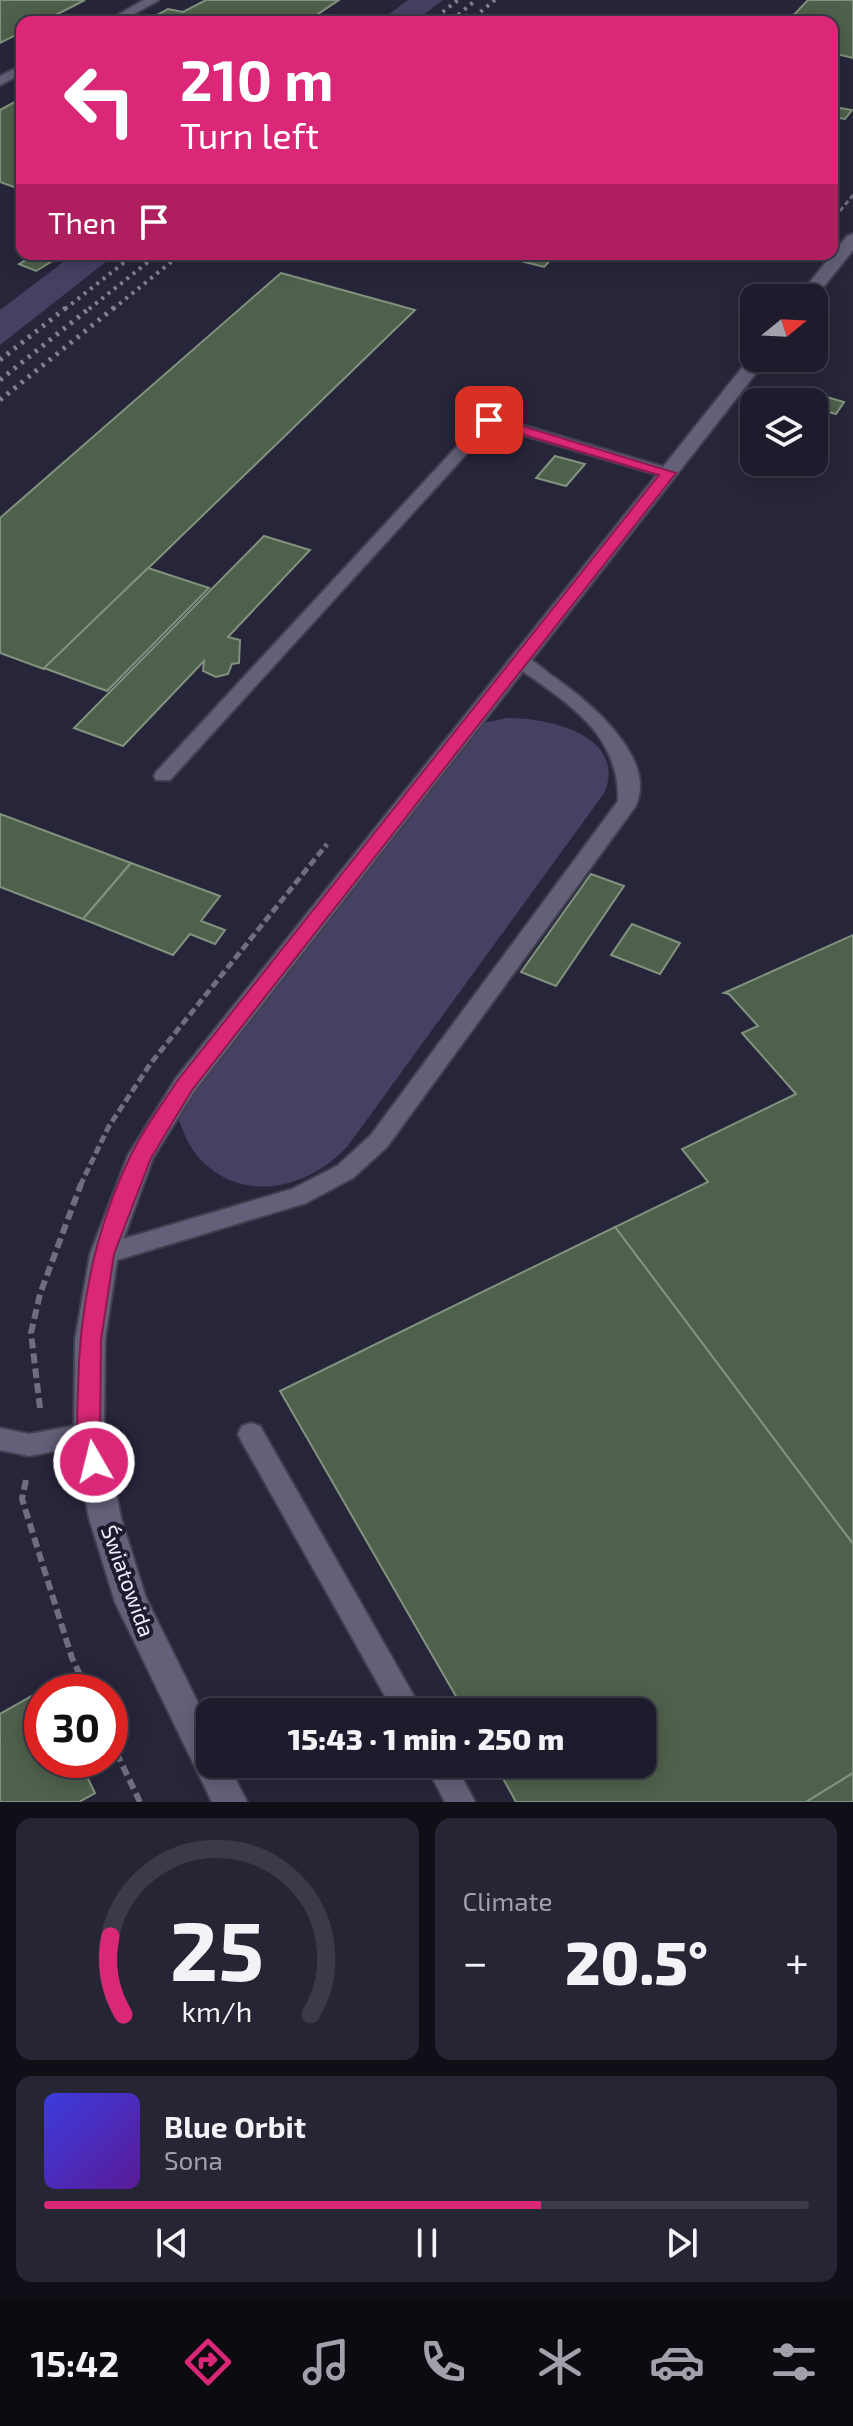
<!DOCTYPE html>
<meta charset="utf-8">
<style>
body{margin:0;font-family:"Exo 2",sans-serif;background:#252534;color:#f1f3f6;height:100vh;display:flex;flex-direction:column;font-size:30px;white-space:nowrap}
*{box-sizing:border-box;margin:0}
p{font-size:26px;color:#a0a1a9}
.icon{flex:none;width:44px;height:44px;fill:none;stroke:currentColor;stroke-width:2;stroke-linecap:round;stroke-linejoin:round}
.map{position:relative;height:1802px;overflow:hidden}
.sheet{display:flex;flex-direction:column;gap:16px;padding:16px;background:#100f18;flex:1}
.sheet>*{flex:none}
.top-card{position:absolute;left:16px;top:16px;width:822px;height:244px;border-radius:16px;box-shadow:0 4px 20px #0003,0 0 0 2px #3b3a48;background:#db2777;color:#fff;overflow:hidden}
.needle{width:52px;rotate:72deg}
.fabs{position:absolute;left:740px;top:284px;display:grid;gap:16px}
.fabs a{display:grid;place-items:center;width:88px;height:88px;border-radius:16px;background:#1d1c2c;box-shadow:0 4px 20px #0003,0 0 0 2px #3b3a48;font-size:40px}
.speed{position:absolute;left:24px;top:1674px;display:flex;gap:16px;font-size:40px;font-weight:700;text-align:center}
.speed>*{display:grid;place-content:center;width:104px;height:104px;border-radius:50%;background:#1d1c2c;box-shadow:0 4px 20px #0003,0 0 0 2px #3b3a48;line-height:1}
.speed .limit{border:12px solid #d22;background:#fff;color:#111}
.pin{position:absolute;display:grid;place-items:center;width:68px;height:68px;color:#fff;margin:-34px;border-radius:16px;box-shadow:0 4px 12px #0006}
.me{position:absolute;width:88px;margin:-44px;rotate:352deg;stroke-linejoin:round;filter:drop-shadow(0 0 6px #0008)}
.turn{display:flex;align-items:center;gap:28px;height:168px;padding:0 32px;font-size:36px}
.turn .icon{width:104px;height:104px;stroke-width:2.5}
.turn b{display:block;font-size:56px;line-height:68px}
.then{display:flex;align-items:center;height:76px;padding:0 32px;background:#0003;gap:16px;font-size:30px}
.big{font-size:60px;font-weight:800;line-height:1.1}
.sheet .widget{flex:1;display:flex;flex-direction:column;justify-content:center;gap:12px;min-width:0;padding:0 28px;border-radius:16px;background:#252534}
.sheet .dial{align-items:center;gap:0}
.dial svg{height:208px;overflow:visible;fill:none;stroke:#3b3a48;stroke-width:7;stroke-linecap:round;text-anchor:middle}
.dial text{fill:#f1f3f6;stroke:none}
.song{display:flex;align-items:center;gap:24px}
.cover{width:96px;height:96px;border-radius:12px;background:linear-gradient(135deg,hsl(240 70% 55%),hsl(270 70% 35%))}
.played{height:8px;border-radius:4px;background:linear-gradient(90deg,#db2777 65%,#3b3a48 65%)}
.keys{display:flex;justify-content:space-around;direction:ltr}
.heat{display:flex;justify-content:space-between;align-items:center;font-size:44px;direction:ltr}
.sheet .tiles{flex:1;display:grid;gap:16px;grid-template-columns:1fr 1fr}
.widget:last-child{grid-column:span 2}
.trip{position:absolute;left:196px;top:1698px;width:460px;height:80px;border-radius:16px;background:#1d1c2c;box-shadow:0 4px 20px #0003,0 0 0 2px #3b3a48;font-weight:800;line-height:80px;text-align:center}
.menu{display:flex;height:128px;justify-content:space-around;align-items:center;background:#0c0b12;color:#a0a1a9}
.menu .icon{width:56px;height:56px}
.menu .active{color:#db2777}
.menu b{font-size:36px;color:#f1f3f6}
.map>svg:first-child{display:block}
.green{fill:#454163}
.building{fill:#4f604c;stroke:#81937e;stroke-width:2}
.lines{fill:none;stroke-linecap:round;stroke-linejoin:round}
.service-casing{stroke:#413f50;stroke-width:4}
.minor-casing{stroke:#413f50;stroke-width:4}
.path-far3{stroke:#6f6e80;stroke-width:3;stroke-dasharray:5 3;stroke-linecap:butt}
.path-far2{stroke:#6f6e80;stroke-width:4;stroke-dasharray:6 3;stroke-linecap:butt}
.path-far1{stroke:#6f6e80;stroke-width:5;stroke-dasharray:8 4;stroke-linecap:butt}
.path{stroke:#6f6e80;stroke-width:6;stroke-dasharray:10 5;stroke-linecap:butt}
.service{fill:#636179;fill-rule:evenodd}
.minor{fill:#636179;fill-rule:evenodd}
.rail-far1{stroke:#818092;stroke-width:4;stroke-dasharray:3 5;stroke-linecap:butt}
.rail{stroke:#818092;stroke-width:5;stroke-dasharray:3 6;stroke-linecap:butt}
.route{fill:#db2777;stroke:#8e194d;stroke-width:2}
.labels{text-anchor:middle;stroke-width:8;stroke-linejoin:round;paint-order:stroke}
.street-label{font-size:22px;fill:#ededfb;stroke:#1e1b2f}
</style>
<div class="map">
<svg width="853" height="1802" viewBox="0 0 853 1802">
<rect width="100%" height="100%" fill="#27253a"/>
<g class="green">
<path d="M408,0H443L414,22H379Z"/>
<path d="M74,254H116L0,345V310Z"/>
<path d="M507,718C550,718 626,735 605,792L347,1147C309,1187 246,1205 202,1161C187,1147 181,1124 173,1106L469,726Z"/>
</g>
<g class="building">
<path d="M0,0H85L42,22H22V32L0,43Z"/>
<path d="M206,0H339L306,22H144L168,9L183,12Z"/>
<path d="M808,0H853V58L832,53V22H787Z"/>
<path d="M22,98V190L0,182V110Z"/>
<path d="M834,107L852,110L845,119L832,117Z"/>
<path d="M36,254H64L36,271L19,264Z"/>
<path d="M494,254H556L544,267Z"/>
<path d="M281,273L415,310L44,669L0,653V518Z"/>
<path d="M820,395L844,402L836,414L814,408Z"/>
<path d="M555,456L585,464L566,486L536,478Z"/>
<path d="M264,536L310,550L228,637L240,640L239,663L232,664L228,674L216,677L203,671L204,661L123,746L74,728Z"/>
<path d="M148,568L209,588L107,691L44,668Z"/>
<path d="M0,814L131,863L83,919L0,887Z"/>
<path d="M131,863L220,896L201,921L225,930L215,944L190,934L173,955L83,919Z"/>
<path d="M591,874L624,886L556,986L521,972Z"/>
<path d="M632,924L680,943L660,974L611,955Z"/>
<path d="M853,935V1544L615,1227L708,1182L682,1149L796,1094L742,1033L758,1026L729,994L724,993Z"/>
<path d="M615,1227L853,1544V1773L806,1802H516L495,1764H642V1712H465L280,1391Z"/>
<path d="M44,1689L42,1760H79L95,1793L79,1802H0V1714Z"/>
<path d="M853,1773V1802H806Z"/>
</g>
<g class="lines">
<defs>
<g id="service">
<path d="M144,0H159L120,22H105Z"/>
<path d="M22,65V74L0,85V76Z"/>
<path d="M489,415L674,470L676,473L668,478L662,476L492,426L170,780H156L154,776L156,772L484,417Z"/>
<path d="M520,655C532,658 542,668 551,675C585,698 660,758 635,807L387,1147L353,1178L306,1203L104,1264L96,1261L92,1254L96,1247L292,1189L337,1166L371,1135L618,801C620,732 564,701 514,665L511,661L514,657Z"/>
<path d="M89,1423L98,1426L102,1434L98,1442L89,1445L29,1456L0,1450V1428L29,1434Z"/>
<path d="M251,1423L260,1426L423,1712H394L242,1442L238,1434L242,1426Z"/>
<path d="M425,1764H455L475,1802H445Z"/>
</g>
<g id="minor">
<path d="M853,234V250L814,299L797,298L847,236Z"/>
<path d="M753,354L754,358H768L194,1092L153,1158L118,1254L105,1340L104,1434L121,1518L146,1598L210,1727V1764H228L247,1802H212L115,1602L89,1518L74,1434L75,1340L90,1254L128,1155L176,1078Z"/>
</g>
</defs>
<use href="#service" class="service-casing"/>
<use href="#minor" class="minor-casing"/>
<path class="path-far3" d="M840,211L853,195"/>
<path class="path-far2" d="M744,330L754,319"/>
<path class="path-far1" d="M80,1186L109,1126L151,1063L327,844"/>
<g class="path">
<path d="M40,1408L31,1333L40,1294L81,1184"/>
<path d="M26,1480L22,1499L72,1658L88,1692"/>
<path d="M110,1739L140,1802"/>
</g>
<use href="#service" class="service"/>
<use href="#minor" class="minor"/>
<g class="rail-far1">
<path d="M452,20L476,0"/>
<path d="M430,22L458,0"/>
<path d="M468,22L495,0"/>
<path d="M65,309L135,254"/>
<path d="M89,309L158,254"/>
<path d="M113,309L181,254"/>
</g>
<g class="rail">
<path d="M0,360L67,307"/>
<path d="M0,380L91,307"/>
<path d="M0,400L115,307"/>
</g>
</g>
<path class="route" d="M489,416L676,473L192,1090L151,1158L114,1254L101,1340L100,1434L106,1462L102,1470L94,1473L86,1470C75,1445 77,1417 78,1391C79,1308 95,1228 132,1153C145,1127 163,1103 178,1080L659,475L484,423V417Z"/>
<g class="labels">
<g class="street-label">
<text transform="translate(128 1581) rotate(70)" y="8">Światowida</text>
</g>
</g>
</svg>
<div class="fabs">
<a><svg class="needle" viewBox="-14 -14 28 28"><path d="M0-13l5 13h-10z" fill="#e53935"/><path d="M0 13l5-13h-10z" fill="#a0a1a9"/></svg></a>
<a><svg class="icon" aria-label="layers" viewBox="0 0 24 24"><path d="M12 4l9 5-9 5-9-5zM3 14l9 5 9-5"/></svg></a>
</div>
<div class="speed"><div class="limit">30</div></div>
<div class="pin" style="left:489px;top:420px;background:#d93025"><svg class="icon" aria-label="arrive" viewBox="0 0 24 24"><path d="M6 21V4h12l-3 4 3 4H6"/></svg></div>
<svg class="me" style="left:94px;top:1462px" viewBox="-20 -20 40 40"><circle r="17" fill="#db2777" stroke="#fff" stroke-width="3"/><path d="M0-11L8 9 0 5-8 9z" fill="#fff"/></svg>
<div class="trip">15:43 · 1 min · 250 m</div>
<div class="top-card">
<div class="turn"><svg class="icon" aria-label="left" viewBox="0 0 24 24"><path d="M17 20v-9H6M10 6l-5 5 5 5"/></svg><div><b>210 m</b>Turn left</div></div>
<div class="then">Then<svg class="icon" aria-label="arrive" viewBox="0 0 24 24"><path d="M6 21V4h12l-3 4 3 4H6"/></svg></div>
</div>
</div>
<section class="sheet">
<div class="tiles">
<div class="widget dial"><svg viewBox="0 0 100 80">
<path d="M14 69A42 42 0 1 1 86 69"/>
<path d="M14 69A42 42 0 0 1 9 39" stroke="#db2777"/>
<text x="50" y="56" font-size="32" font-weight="700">25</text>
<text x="50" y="72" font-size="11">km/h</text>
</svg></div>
<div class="widget"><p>Climate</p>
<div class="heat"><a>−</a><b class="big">20.5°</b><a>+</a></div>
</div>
<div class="widget">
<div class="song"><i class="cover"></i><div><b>Blue Orbit</b><p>Sona</p></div></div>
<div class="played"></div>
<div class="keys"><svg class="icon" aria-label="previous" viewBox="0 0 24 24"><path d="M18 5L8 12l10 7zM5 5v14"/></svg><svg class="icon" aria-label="pause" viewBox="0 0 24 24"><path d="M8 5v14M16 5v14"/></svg><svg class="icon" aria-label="next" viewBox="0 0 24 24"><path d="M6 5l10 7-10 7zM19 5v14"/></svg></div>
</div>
</div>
</section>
<nav class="menu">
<b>15:42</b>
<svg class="icon active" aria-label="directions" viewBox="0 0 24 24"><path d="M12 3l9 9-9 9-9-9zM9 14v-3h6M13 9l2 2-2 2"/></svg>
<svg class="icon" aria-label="music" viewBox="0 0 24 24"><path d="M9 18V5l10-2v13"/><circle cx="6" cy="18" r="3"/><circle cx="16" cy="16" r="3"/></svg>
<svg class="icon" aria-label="phone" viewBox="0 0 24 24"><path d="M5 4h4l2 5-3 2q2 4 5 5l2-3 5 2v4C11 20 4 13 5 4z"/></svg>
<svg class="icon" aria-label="climate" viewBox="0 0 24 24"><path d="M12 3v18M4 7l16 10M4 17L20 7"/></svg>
<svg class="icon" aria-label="car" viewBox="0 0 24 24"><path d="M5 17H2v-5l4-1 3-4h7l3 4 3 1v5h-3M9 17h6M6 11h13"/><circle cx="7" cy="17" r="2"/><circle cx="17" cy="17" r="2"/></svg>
<svg class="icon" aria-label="filters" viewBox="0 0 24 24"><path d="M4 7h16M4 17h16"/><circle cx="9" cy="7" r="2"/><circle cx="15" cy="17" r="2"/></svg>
</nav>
